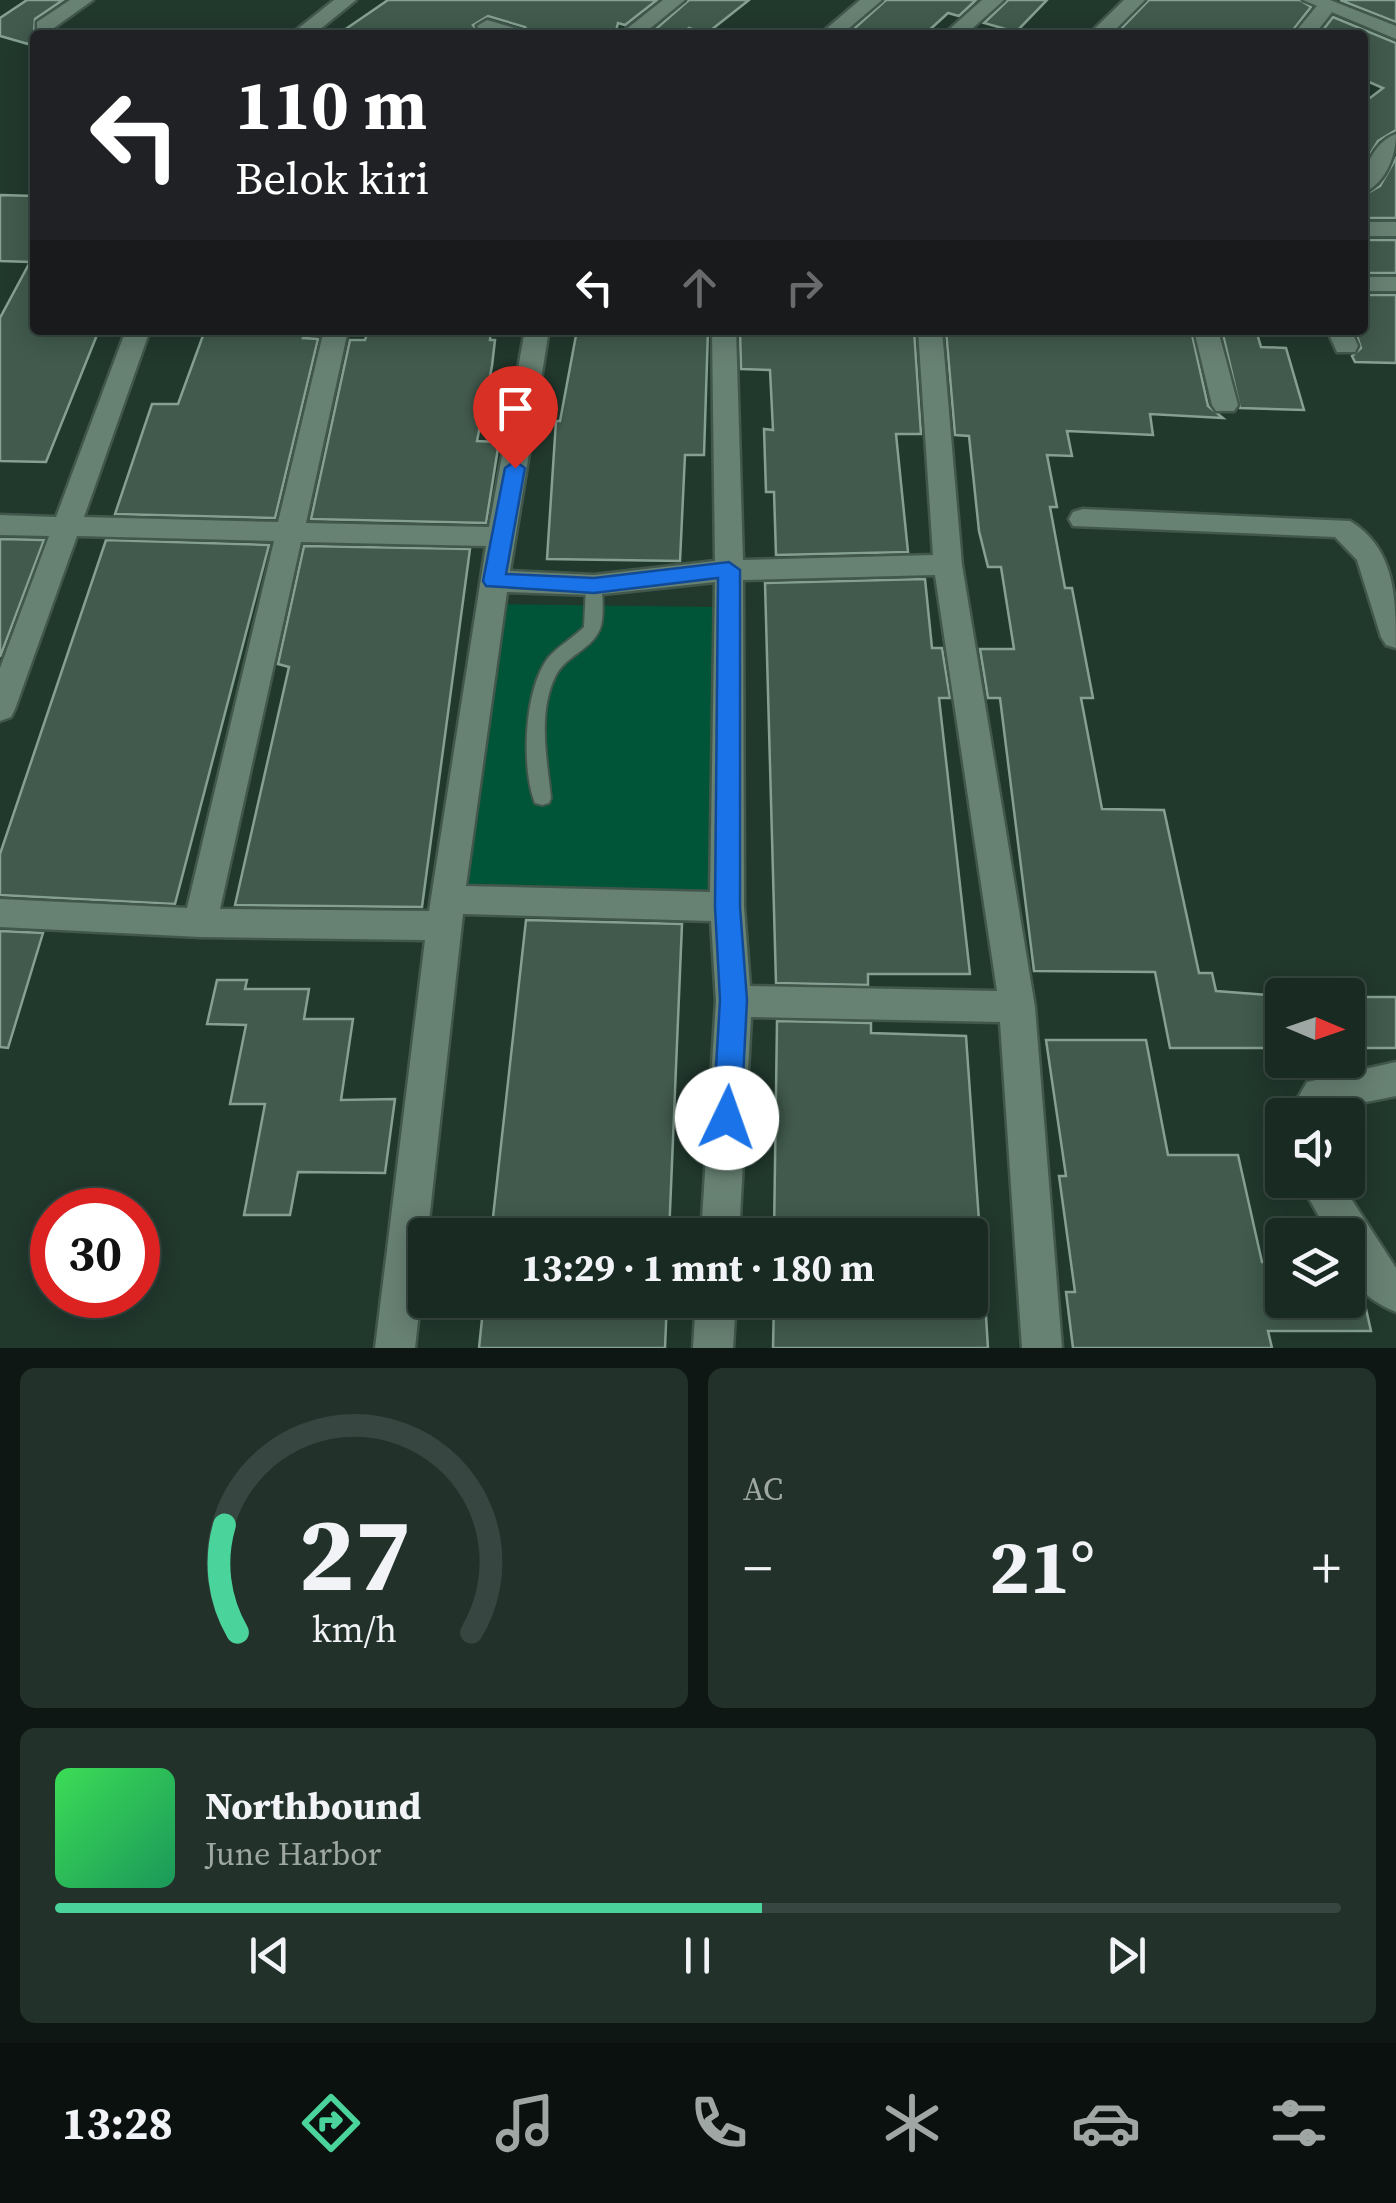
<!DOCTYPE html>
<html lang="id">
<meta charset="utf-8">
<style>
body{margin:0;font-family:"Source Serif 4",serif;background:#22322a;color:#f1f3f6;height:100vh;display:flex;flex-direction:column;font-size:38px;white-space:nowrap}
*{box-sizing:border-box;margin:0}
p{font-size:32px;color:#9fa7a5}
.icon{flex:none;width:55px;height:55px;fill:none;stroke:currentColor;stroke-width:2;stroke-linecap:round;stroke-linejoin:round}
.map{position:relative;height:1348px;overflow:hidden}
.panel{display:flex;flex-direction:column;gap:20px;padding:20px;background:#0e1713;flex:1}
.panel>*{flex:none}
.banner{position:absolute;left:30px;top:30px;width:1338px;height:305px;border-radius:10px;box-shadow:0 5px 25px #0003,0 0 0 2px #374640;background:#202124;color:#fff;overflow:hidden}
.needle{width:65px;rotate:92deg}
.tools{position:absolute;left:1265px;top:978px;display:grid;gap:20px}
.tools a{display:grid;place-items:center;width:100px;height:100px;border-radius:10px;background:#192a22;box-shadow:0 5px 25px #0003,0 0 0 2px #374640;font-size:50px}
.speed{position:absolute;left:30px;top:1188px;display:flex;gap:20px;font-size:50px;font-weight:700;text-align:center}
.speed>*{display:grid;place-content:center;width:130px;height:130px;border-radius:50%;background:#192a22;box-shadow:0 5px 25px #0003,0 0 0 2px #374640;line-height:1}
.speed .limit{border:15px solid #d22;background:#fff;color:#111}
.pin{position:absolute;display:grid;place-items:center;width:85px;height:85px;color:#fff;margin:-102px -42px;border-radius:50% 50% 50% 0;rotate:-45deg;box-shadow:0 0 10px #0007}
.pin .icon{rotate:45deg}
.me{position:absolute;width:110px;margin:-55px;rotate:3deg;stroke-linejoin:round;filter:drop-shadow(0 0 8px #0008)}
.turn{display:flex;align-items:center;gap:35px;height:210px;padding:0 40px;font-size:45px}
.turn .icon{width:130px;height:130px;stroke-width:2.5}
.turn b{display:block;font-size:70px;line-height:85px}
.lanes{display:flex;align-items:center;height:95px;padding:0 40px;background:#0003;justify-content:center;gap:50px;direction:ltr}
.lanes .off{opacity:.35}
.big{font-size:75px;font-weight:700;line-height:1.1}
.panel .card{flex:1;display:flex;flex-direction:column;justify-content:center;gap:15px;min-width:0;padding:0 35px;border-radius:15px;background:#22322a}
.panel .dial{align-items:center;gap:0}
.dial svg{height:260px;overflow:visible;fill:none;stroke:#374640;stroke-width:7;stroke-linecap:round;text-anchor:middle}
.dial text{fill:#f1f3f6;stroke:none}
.song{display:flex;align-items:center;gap:30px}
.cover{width:120px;height:120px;border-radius:15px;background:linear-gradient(135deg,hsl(130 70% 55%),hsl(150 70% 35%))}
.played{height:10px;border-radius:5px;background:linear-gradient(90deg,#4ad49c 55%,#374640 55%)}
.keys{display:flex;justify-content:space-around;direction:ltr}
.heat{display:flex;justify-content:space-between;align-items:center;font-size:55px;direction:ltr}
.panel .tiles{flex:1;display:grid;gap:20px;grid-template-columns:1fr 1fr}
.card:last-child{grid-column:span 2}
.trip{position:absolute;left:408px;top:1218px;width:580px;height:100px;border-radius:10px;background:#192a22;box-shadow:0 5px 25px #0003,0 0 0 2px #374640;font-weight:700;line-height:100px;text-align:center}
.tabs{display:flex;height:160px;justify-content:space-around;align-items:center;background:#0a110e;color:#9fa7a5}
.tabs .icon{width:70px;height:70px}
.tabs .current{color:#4ad49c}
.tabs b{font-size:45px;color:#f1f3f6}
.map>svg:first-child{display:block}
.green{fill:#005437}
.building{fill:#415a4d;stroke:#85a092;stroke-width:2.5}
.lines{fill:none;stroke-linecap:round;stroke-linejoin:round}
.service-casing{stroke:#41574c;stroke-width:4}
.minor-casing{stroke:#41574c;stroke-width:5}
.tertiary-casing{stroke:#41574c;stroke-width:5}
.service{fill:#678173;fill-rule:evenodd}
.minor{fill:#678173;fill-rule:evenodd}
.tertiary{fill:#678173;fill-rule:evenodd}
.route{fill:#1a73e8;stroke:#114b97;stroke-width:2.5}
</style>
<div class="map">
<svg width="1396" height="1348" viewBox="0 0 1396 1348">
<rect width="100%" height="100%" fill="#21382d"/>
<path class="green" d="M496,604L715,607L711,892L459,889Z"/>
<g class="building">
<path d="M27,0H63L35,19L34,33L44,34L35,35L28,44L0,36V18Z"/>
<path d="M388,0H657L625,25L618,23L615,35H531L525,27L488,16L473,25L480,34L492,35H337Z"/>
<path d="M689,0H749L706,34L689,28L680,35L650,34Z"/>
<path d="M886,0H976L959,16L948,13L924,35H847Z"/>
<path d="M1008,0H1047L1016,32L984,23Z"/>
<path d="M1149,0H1300L1311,7L1289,35H1115Z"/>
<path d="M1340,0H1396V22Z"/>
<path d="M1333,17L1396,43V130L1378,141L1362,168V104L1383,88L1362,79V35H1319Z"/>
<path d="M1396,158V218H1362V196L1380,186Z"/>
<path d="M0,195L35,196V330H99L46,462L0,461V318L30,262L0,261Z"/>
<rect x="1362" y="240" width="34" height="33"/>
<path d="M1362,295H1396V363L1355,362L1352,356L1361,348L1355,330H1362Z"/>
<path d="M205,330H306L303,338L318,339L275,518L115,514L152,404H178Z"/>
<path d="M368,330H491L490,340H495L492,366L477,441L499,442L486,523L311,519L350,340H365Z"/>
<path d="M577,330H708L704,455H685L680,561L547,559L556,421H560Z"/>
<path d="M740,330H914L921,434H896L908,552L776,555L774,492H766L764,429L773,430L770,370L741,369Z"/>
<path d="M946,330H1191L1208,406L1223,418L1150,414L1153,435L1067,431L1072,456L1047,455L1057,507H1050L1065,588H1072L1093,698H1081L1102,809L1164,810L1199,973H1212L1216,991L1282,996V1048H1170L1155,972L1034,971L1000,698H988L980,649H1014L1001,567H988L979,531L969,436L955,435Z"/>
<path d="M1222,330H1256L1261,347L1286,348L1304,410L1240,408Z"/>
<path d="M0,539L44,540L0,657Z"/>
<path d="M106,540L269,545L175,904L0,895V854Z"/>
<path d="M304,546L470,549L422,907L235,905L289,667L278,664Z"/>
<path d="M925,579L932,648H942L950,698H939L970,974H868V985L776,983L765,583Z"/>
<path d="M526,920L682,924L669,1235H491Z"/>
<path d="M0,931L43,933L8,1048L0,1047Z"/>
<path d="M217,980H247L245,989H309L304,1019H353L341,1100L395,1099L385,1173L298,1172L290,1215H244L265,1104H230L246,1025L207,1024Z"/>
<rect x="1348" y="997" width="48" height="51"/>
<path d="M777,1021L871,1023V1033L966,1036L980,1235H774Z"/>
<path d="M1046,1040H1146L1168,1155H1238L1262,1262H1282V1300H1364L1371,1331H1268L1272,1348H1073L1066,1292H1075L1059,1176H1066Z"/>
<path d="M484,1300H667L665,1348H479Z"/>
<path d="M774,1300H985L988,1348H773Z"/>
</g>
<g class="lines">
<defs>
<path id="service" d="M594,579L602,585C602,599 605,619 599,631C590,650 566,656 556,675C537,712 547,759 551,798L549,803L542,805L535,803C521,768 524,690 548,658C558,646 573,638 584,627L586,585Z"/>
<g id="minor">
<path d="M70,0H93L51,30H37V22Z"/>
<path d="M334,0H356L313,35H290Z"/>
<path d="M663,0H685L642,35H619Z"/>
<path d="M860,0H882L841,35H819Z"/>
<path d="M982,0H1004L965,35H943Z"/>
<path d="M1124,0H1145L1110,35H1088Z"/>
<path d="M1320,2L1337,6L1314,35H1293Z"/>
<path d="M487,20L524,31L527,35L480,30L477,26Z"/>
<path d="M1396,134C1396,156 1385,185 1362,193C1362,171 1373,142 1396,134Z"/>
<rect x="1362" y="222" width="34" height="14"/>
<rect x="1362" y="277" width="34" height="14"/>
<path d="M126,330H150L84,517L278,522L324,330H348L306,523L489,527L525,330H549L510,571L594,575L715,561L712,330H736L743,560L933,555L918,330H942L962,565L1035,1007L1062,1348H1022L1000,1022L751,1017L739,1235H701L716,1001L711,921L463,914L415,1348H375L425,940L200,937L0,927V899L187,908L274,541L77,536L15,709L11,717L0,721V668L49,536L0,535V515L56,517ZM301,542L486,546L429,911L220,909ZM935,575L997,991L750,986L744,907L743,580ZM715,582L710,892L466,886L507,592L594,595Z"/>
<path d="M1194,330H1218L1238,405L1234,411H1216L1212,405Z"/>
<path d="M1327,330H1351L1358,346L1355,352H1337Z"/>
<path d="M1083,509L1350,521C1396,549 1396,599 1396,648L1386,645L1381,637L1357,560L1335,537L1073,526L1069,519L1073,512Z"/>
<path d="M1396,1062V1096L1331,1109L1327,1115H1288L1307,1082Z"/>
<path d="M1299,1180H1339L1396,1268V1312C1356,1295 1348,1277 1348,1235H1329Z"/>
<path d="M696,1300H736L733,1348H693Z"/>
</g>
<path id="tertiary" d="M1303,0H1330L1396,26V39Z"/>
</defs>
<use href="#service" class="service-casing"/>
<use href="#minor" class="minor-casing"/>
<use href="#tertiary" class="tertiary-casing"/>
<use href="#service" class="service"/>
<use href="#minor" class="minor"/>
<use href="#tertiary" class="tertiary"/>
</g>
<path class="route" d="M515,461L525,468L506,574L594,578L729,562L740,570V907L747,1000L741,1118L737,1127L727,1131L717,1127L713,1118L720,1000L715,907L718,578L594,593L486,586L483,581L505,468Z"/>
</svg>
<div class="tools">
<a><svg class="needle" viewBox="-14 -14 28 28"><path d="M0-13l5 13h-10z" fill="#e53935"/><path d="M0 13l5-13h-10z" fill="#9fa7a5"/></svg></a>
<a><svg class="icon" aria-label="sound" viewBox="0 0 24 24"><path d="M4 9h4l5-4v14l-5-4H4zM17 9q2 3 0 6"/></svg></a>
<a><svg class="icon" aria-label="layers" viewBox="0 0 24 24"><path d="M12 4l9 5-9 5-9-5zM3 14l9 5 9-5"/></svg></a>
</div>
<div class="speed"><div class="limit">30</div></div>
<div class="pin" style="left:515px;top:468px;background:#d93025"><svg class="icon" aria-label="arrive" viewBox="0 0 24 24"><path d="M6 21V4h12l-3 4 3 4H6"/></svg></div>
<svg class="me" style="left:727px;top:1118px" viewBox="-20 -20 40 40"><circle r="19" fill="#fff"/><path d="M0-13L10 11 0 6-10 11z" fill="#1a73e8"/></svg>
<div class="trip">13:29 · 1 mnt · 180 m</div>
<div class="banner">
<div class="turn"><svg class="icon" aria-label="left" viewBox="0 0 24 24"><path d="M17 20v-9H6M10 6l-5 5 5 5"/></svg><div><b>110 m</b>Belok kiri</div></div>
<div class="lanes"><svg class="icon" aria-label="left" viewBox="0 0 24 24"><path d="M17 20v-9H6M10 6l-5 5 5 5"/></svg><svg class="icon off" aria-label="ahead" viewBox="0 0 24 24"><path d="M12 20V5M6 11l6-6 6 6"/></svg><svg class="icon off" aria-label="right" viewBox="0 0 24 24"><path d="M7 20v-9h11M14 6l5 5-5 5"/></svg></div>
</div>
</div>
<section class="panel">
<div class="tiles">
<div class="card dial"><svg viewBox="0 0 100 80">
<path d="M14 69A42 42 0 1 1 86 69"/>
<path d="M14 69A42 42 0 0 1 10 36" stroke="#4ad49c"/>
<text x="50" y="56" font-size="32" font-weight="700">27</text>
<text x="50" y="72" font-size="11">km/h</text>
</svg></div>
<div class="card"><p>AC</p>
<div class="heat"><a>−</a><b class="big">21°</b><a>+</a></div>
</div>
<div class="card">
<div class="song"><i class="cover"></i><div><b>Northbound</b><p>June Harbor</p></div></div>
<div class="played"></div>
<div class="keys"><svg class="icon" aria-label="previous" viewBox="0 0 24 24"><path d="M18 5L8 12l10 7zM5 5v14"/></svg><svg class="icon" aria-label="pause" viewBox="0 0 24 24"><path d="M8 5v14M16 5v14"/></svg><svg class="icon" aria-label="next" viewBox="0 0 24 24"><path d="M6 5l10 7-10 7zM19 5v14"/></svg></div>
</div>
</div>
</section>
<nav class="tabs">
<b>13:28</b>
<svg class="icon current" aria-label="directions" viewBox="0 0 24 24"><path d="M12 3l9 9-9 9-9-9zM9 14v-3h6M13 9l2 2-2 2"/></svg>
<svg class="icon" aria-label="music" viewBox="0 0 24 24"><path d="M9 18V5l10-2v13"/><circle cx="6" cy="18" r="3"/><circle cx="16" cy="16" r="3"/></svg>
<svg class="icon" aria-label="phone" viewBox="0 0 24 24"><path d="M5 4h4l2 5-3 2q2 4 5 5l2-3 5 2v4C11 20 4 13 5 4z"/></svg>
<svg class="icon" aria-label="climate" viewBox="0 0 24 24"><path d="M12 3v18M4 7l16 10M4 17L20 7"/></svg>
<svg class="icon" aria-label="car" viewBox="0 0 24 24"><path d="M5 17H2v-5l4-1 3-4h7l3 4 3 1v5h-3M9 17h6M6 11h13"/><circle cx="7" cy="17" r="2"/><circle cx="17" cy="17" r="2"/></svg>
<svg class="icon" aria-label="filters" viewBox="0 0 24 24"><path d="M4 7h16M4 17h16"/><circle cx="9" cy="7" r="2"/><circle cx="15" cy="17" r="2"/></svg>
</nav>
